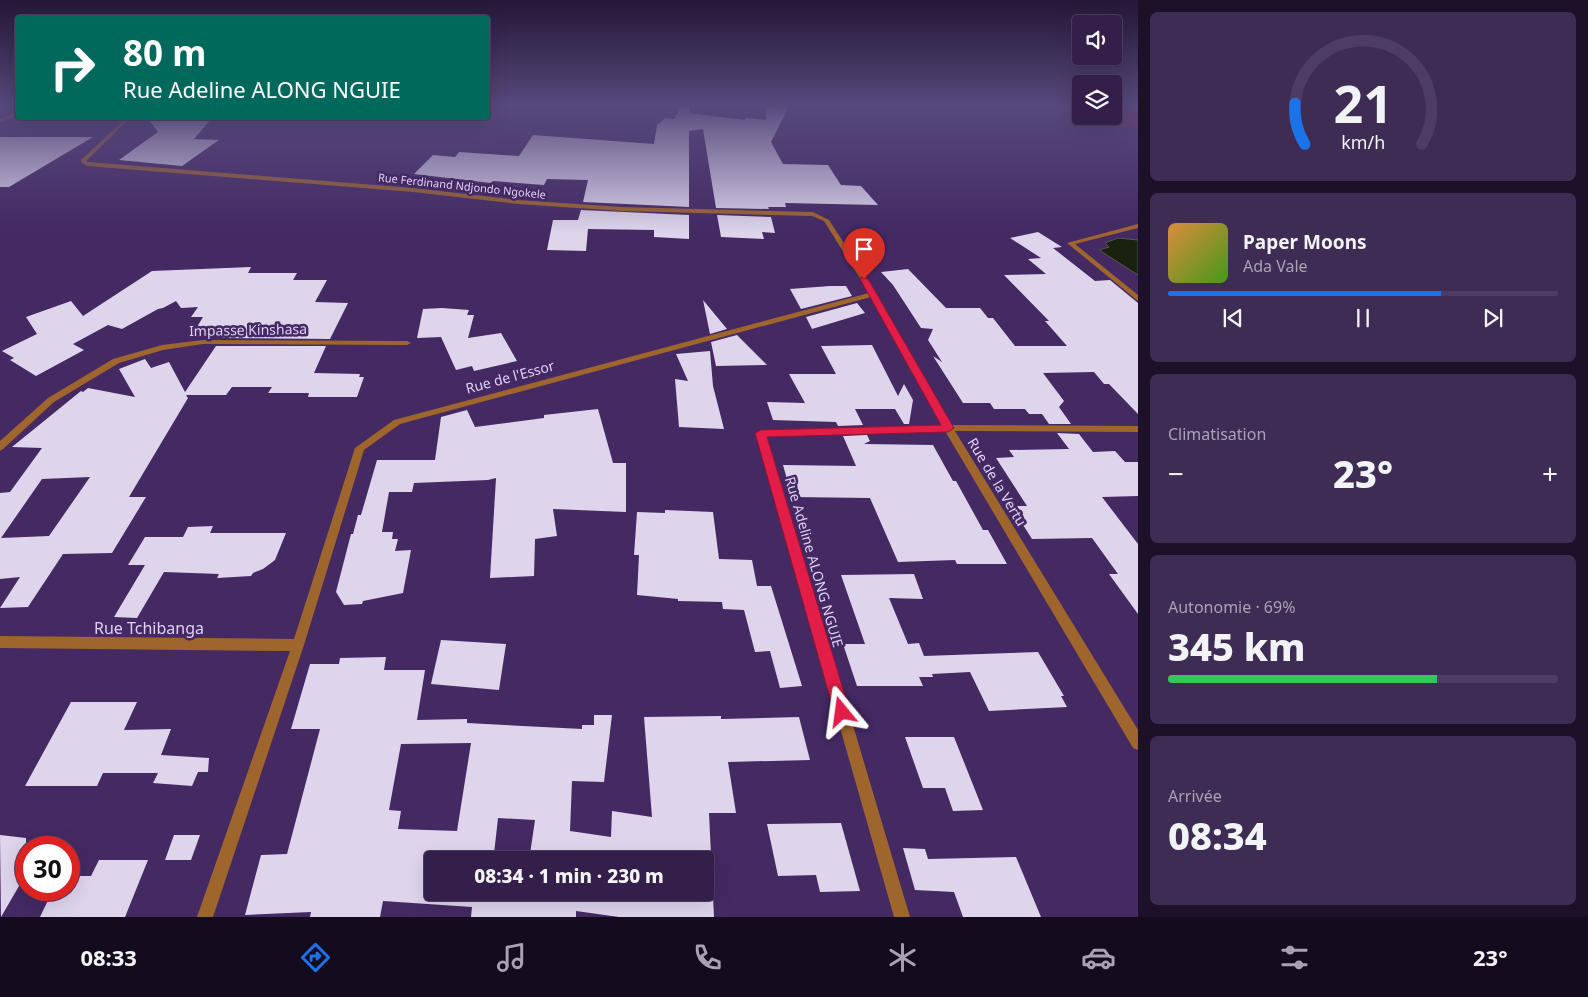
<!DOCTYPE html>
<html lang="fr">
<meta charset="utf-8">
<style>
body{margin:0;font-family:"Noto Sans",sans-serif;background:#3e2c54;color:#f1f3f6;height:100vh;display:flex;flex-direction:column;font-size:19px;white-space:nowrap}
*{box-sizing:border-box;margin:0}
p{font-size:16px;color:#a9a2b5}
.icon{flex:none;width:28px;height:28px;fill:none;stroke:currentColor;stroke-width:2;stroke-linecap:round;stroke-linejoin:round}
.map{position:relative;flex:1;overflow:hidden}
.drawer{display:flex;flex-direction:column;gap:12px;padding:12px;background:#1c1129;width:450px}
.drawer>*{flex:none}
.banner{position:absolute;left:15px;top:15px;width:475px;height:105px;border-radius:5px;box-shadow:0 5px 20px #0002,0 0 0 1px #4e3d62;background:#00695c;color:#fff;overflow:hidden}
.tools{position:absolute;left:1072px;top:15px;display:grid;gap:10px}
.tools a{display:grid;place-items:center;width:50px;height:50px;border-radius:5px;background:#331f4a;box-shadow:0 5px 20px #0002,0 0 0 1px #4e3d62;font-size:25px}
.speed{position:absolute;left:15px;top:836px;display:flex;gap:10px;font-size:25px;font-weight:700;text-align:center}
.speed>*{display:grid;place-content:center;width:65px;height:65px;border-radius:50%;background:#331f4a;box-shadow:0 5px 20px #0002,0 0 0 1px #4e3d62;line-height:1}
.speed .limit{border:8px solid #d22;background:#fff;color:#111}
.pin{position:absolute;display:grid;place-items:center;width:42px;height:42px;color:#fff;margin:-51px -21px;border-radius:50% 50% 50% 0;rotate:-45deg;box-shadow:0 0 5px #0007}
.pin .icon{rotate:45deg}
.me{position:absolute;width:55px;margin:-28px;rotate:344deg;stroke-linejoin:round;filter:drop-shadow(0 0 4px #0008)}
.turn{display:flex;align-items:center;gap:18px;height:105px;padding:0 25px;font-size:22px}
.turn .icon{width:65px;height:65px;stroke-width:2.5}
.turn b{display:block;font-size:35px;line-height:42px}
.big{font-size:38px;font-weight:800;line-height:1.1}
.drawer .card{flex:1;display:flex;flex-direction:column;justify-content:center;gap:8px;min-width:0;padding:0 18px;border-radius:8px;background:#3e2c54}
.drawer .dial{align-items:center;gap:0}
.dial svg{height:130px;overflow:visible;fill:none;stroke:#4e3d62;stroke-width:7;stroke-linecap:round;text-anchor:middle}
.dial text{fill:#f1f3f6;stroke:none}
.song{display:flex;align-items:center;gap:15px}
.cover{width:60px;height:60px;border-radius:8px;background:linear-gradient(135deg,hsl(30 70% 55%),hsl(100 70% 35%))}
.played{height:5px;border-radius:2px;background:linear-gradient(90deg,#1a73e8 70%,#4e3d62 70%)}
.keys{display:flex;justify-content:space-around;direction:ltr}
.heat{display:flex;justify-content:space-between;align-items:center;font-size:28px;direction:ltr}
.charge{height:8px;border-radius:4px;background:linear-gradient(90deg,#34c759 69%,#4e3d62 0)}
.trip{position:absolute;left:424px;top:851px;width:290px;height:50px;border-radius:5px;background:#331f4a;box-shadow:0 5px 20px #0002,0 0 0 1px #4e3d62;font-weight:800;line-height:50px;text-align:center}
.menu{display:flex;height:80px;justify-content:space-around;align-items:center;background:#140c1e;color:#a9a2b5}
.menu .icon{width:35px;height:35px}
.menu .on{color:#1a73e8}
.menu b{font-size:22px;color:#f1f3f6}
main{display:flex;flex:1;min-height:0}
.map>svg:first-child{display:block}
.green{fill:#95154b}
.water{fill:#1b210f;stroke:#565654}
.building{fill:#ded5ed;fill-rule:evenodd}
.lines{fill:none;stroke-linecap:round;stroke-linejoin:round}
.street{fill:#9e652d;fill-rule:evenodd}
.route{fill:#e11d48;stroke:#92132f}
.labels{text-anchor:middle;stroke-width:5;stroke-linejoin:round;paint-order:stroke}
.far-street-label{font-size:11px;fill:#dfd2f5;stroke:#442963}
.street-label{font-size:14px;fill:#dfd2f5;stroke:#442963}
.near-street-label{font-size:16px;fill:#dfd2f5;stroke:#442963}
</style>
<main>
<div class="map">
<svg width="1138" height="917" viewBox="0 0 1138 917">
<rect width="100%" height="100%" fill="#442963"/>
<path class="green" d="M1058,105H1081V116H1114V105H1138V127L1098,126Z"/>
<path class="water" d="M1118,238L1138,240V275L1099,250L1109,247L1105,243Z"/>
<g class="building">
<path d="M682,105H689V113L745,120V118L766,120V107L788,108L771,142L783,164L828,165L841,185L861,186L878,205L785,203L786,207H768L769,209L716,208L703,129L689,131V207L583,202L588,180L547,179L544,185L493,181L491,183L414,174L433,155L455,157L459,152L519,156L533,135L654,144L657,125L665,118L674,119Z"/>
<path d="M211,119L194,139L219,140L182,166L119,160L158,132L150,121Z"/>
<path d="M0,137H93L9,187H0Z"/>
<path d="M581,210L689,215V239L654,237V230L588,229L586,251L547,250L553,220H578Z"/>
<path d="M717,215L771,217L775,233L762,232L764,239L721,237Z"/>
<path d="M1038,232L1062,247L1053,248L1095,281L1110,280L1138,303V414L1109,384H1104L1094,372L1043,373L1064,401L1059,407L1071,424H1049L1042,414H1029L1025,409H994L990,403H963L933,356L942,362L928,340L933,329L921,328L893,285L881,272L908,269L946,308H980L988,318H993L1015,346H1067L1045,321H1049L1004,275L1046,274L1028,259L1041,258L1010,238Z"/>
<path d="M251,267L248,273H297L293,280H327L315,302L348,303L330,339L222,338L227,330L194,332L203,317H191L198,307L181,308L176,301L163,308L158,309L122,329L108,325L73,344L84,350L36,376L10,360L14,358L2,351L37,334L26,317L71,301L83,316L152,271Z"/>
<path d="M830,286H846L852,296L801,309L790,289Z"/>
<path d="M703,300L727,329L710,334Z"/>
<path d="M857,303L865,313L812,329L806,317Z"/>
<path d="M442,308L469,310L467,315H474L468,338L501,333L517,361L474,371L472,366L456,370L441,337L417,338L423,309Z"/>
<path d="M737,335L767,365L716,366L711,342Z"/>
<path d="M872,345L898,396L904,384L913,400L909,424H904L895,409H855L863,425L838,426L836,422L773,420L767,402L805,403L789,374H836L821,346Z"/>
<path d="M216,346H326L314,373L360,374L359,377H364L357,397H308L309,393H268L272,387H232L226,395H186L188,398L129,497H146L112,553L63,554L28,607L0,608L20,577L0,579V493L10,492L42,448L12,447L81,391L83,392L88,388L135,397L119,369L145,359L151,368L169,362L185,392ZM90,477L49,536L1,538L42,479Z"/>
<path d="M710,351L713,386L724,429L679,427L675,379L688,381L676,354Z"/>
<path d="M598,409L613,463H626V512L553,509L557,536L535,539L534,576L490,578L496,478L488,480L414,483L412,492H389L382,532H393L392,539H398L395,551L411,550L403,593L363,601L362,604L344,605L336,592L351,534H353L358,515H361L377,460H435L441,417L467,410L475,427L544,418V415Z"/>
<path d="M1057,433L1079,434L1093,452L1115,451L1125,462H1138V496L1102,497L1138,544V614L1109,574H1118L1092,538L1032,539L1011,506H1027L996,458L1014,457L1009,450L1069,449Z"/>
<path d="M867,435L870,441L864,444L933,445L953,481H956L983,530H988L1007,564H957L955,560L898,562L870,498L792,497L783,465L856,466L843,436Z"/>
<path d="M665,510L713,512L719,559L752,560L757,586H771L802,686L780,688L770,651L755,652L744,610L723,609L722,602L678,601V599L637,595L639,555H634L637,512L665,513Z"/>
<path d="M213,526L210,533H286L275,560L263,569L253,573L251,576L217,578L219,574L164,572L137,618L114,617L145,565H128L145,537H183L188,527Z"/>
<path d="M914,574L923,599L889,598L908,644L919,643L924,656L1038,652L1064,696H1061L1067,707L989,711L970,672L932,674L933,677H919L923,686H857L843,644H865L841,575Z"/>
<path d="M441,640L506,644L499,690L431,684Z"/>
<path d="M386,657L384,670H425L417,720L467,719V723L582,729V725H594V715H612L604,782L572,781L570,831L611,837L612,811L652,817L644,717L721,716V719L799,717L810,760L728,762L736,813H709L714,917H619L576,911V917H471L472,907L383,901L380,917H310L311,912L245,915L261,855L287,854L320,729H291L310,664H339L340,658ZM471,743L457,831L398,829L401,811L389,810L401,744ZM498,818L535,820L530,854H494ZM432,860H705V892H432Z"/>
<path d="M71,702H137L124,730L171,729L161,755L209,758L208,772H198L192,786L153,783L158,773H103L97,786H25Z"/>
<path d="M905,737H954L983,810L953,811L945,788H923Z"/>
<path d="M841,823L860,891L820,892L816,875L778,876L767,824Z"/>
<path d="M0,835L26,838V874L1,917Z"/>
<path d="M174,835H200L191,860H165Z"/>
<path d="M903,848L925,849L928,859L1016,857L1041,917H963L954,892L915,890Z"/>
<path d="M99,860H148L125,917H40L53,890H69V876H91Z"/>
</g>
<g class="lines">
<g class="street">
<path d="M18,112V115L0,122V119Z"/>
<path d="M126,118H130L86,161L88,162L413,188L518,200L622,207L813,212L829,220L877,294L951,425L1138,426V432L955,431L1138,730V750L1133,748L945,431L767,436L910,917H894L756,433L761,430L941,425L871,297L400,424L364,450L304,645L213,917H197L290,651L0,648V636L294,639L355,448L394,420L869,293L824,221L812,216L622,211L518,204L413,192L87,166L81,162V160Z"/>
<path d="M1138,224V228L1075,244L1138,295V301L1067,243Z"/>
<path d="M203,340L407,341L411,343L407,345L203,344L163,350L119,363L54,402L3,449L0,451V441L48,398L113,359L162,345Z"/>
</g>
</g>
<linearGradient id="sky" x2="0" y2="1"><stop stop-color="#251736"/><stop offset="0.45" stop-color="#56497c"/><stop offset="1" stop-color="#56497c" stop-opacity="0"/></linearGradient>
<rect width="1138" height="234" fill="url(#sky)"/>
<path class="route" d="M861,277L868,279L954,428L948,432L767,437L850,712L848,718L842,720L836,718L834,712L755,433L761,430L941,425L860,279Z"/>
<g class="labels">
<g class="far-street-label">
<text transform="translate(462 186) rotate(6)" y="4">Rue Ferdinand Ndjondo Ngokele</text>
</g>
<g class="street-label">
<text transform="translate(248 330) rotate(-1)" y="5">Impasse Kinshasa</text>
<text transform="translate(510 377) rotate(-15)" y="5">Rue de l'Essor</text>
<text transform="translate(997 482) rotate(59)" y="5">Rue de la Vertu</text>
<text transform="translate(814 562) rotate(74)" y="5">Rue Adeline ALONG NGUIE</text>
</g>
<g class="near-street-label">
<text x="149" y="634">Rue Tchibanga</text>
</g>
</g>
</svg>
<div class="tools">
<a><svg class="icon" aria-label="sound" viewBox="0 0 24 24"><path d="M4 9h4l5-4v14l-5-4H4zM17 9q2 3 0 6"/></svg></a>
<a><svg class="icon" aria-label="layers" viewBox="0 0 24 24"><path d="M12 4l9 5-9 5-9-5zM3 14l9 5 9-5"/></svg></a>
</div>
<div class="speed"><div class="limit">30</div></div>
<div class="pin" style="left:864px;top:279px;background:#d93025"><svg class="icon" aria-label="arrive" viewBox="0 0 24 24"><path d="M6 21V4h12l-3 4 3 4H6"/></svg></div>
<svg class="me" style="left:842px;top:712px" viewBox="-20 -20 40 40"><path d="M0-17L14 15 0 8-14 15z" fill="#e11d48" stroke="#fff" stroke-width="4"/></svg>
<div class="trip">08:34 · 1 min · 230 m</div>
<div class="banner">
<div class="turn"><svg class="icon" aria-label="right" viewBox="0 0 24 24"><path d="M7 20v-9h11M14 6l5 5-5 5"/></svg><div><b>80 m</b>Rue Adeline ALONG NGUIE</div></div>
</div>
</div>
<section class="drawer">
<div class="card dial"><svg viewBox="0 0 100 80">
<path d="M14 69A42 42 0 1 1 86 69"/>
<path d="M14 69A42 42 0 0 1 8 44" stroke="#1a73e8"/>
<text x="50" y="56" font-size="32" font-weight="700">21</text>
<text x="50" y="72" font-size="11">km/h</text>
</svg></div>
<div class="card">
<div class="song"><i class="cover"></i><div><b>Paper Moons</b><p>Ada Vale</p></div></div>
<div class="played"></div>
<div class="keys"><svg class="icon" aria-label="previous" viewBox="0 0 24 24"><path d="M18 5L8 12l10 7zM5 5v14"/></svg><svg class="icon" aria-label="pause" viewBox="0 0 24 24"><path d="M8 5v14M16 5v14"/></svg><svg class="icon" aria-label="next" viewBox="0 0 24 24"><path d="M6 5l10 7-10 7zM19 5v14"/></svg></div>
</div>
<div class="card"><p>Climatisation</p>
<div class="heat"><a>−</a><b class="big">23°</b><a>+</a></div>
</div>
<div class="card"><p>Autonomie · 69%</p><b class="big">345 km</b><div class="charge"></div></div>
<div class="card"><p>Arrivée</p><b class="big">08:34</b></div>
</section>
</main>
<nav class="menu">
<b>08:33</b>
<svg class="icon on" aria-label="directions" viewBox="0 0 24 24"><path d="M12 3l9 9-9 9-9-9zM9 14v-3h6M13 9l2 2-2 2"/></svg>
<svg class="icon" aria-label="music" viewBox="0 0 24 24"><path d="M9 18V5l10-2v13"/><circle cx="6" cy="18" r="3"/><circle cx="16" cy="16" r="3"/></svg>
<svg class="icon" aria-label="phone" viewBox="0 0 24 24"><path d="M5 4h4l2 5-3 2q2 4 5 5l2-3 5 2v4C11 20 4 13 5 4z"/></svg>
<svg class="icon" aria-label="climate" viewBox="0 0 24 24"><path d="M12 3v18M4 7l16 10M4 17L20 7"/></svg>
<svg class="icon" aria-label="car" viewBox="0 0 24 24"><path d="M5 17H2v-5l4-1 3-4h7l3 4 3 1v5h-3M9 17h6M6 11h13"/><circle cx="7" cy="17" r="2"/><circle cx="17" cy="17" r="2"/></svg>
<svg class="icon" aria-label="filters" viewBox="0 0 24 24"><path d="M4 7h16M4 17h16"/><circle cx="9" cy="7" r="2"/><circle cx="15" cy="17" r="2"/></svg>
<b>23°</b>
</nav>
